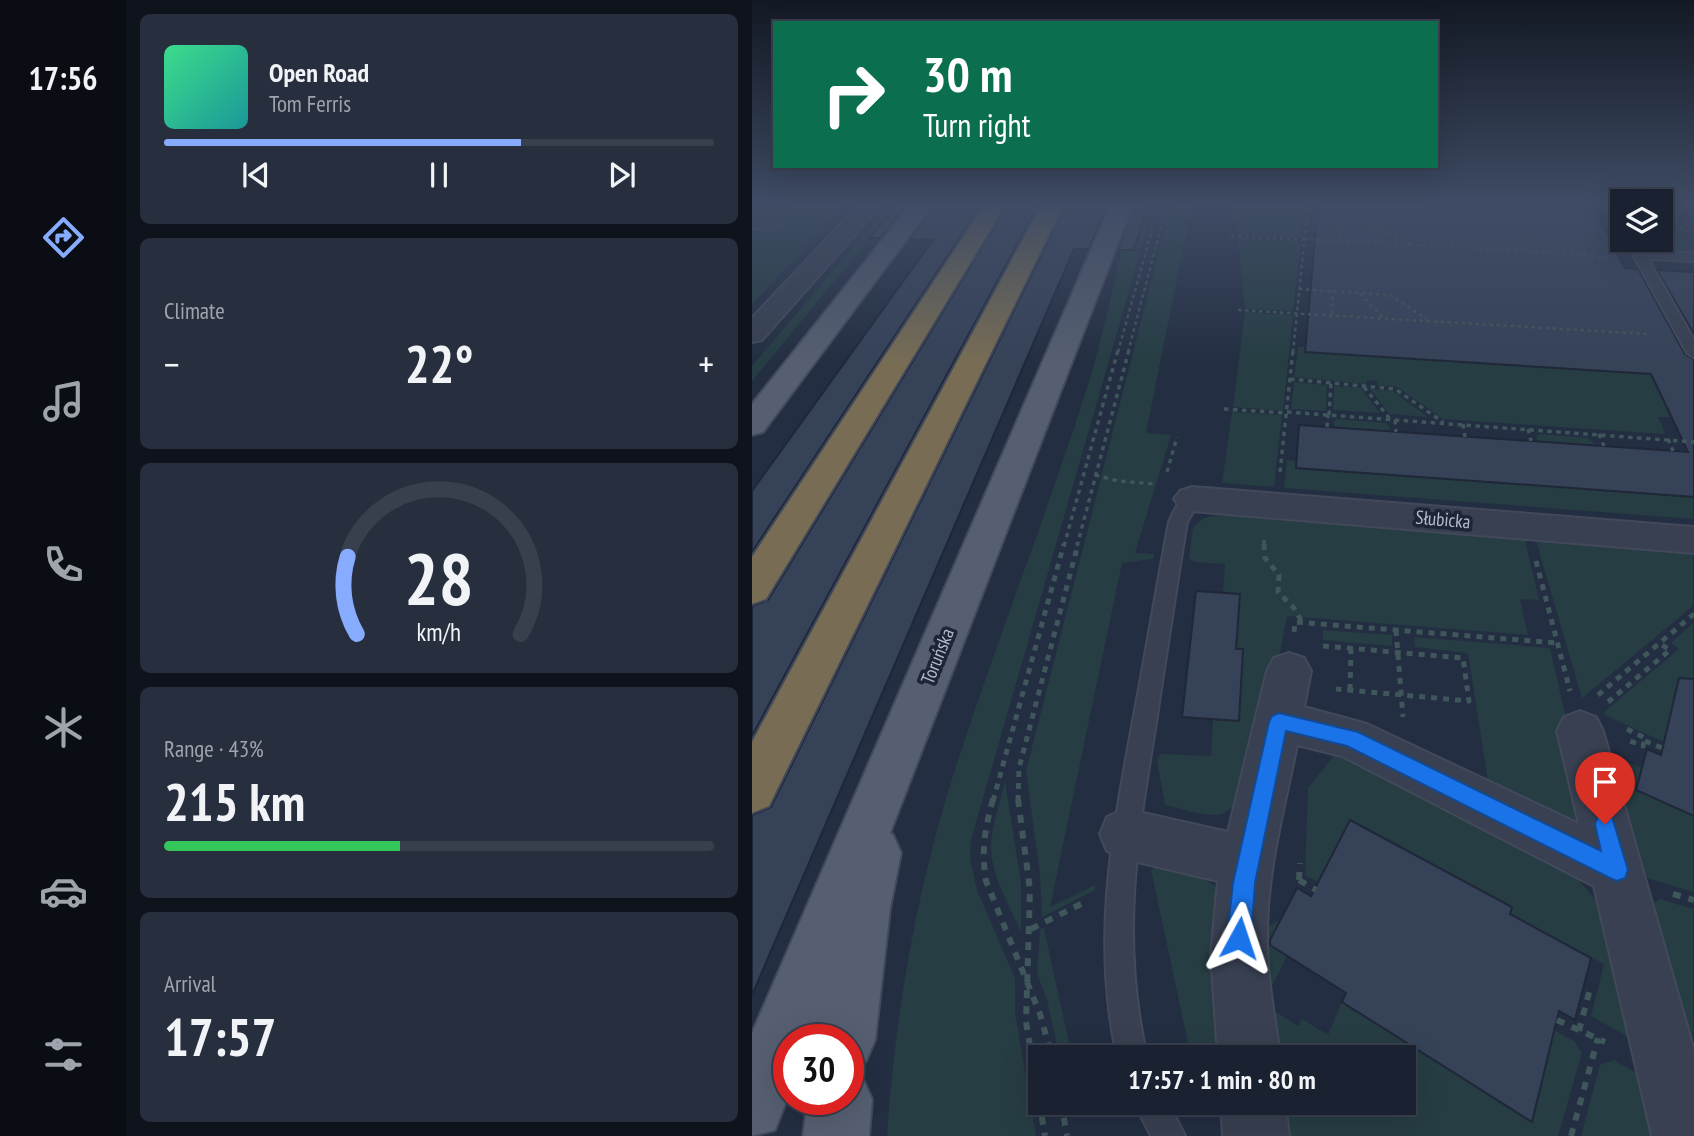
<!DOCTYPE html>
<meta charset="utf-8">
<style>
body{margin:0;font-family:"PT Sans Narrow",sans-serif;background:#272f3e;color:#f1f3f6;height:100vh;display:flex;flex-direction:column;font-size:26px;white-space:nowrap}
*{box-sizing:border-box;margin:0}
p{font-size:23px;color:#9fa4ac}
.icon{flex:none;width:38px;height:38px;fill:none;stroke:currentColor;stroke-width:2;stroke-linecap:round;stroke-linejoin:round}
.map{position:relative;flex:1;overflow:hidden}
.drawer{display:flex;flex-direction:column;gap:14px;padding:14px;background:#0e131c;width:626px}
.drawer>*{flex:none}
.guide{position:absolute;left:21px;top:21px;width:665px;height:147px;border-radius:0px;box-shadow:0 7px 28px #0002,0 0 0 2px #383f4d;background:#0b6e4f;color:#fff;overflow:hidden}
.tools{position:absolute;left:858px;top:189px;display:grid;gap:14px}
.tools a{display:grid;place-items:center;width:63px;height:63px;border-radius:0px;background:#1a2232;box-shadow:0 7px 28px #0002,0 0 0 2px #383f4d;font-size:35px}
.speed{position:absolute;left:21px;top:1024px;display:flex;gap:14px;font-size:35px;font-weight:700;text-align:center}
.speed>*{display:grid;place-content:center;width:91px;height:91px;border-radius:50%;background:#1a2232;box-shadow:0 7px 28px #0002,0 0 0 2px #383f4d;line-height:1}
.speed .limit{border:10px solid #d22;background:#fff;color:#111}
.pin{position:absolute;display:grid;place-items:center;width:60px;height:60px;color:#fff;margin:-72px -30px;border-radius:50% 50% 50% 0;rotate:-45deg;box-shadow:0 0 7px #0007}
.pin .icon{rotate:45deg}
.me{position:absolute;width:77px;margin:-38px;rotate:5deg;stroke-linejoin:round;filter:drop-shadow(0 0 5px #0008)}
.turn{display:flex;align-items:center;gap:24px;height:147px;padding:0 35px;font-size:32px}
.turn .icon{width:91px;height:91px;stroke-width:2.5}
.turn b{display:block;font-size:49px;line-height:60px}
.big{font-size:52px;font-weight:700;line-height:1.1}
.drawer .tile{flex:1;display:flex;flex-direction:column;justify-content:center;gap:10px;min-width:0;padding:0 24px;border-radius:10px;background:#272f3e}
.drawer .dial{align-items:center;gap:0}
.dial svg{height:182px;overflow:visible;fill:none;stroke:#383f4d;stroke-width:7;stroke-linecap:round;text-anchor:middle}
.dial text{fill:#f1f3f6;stroke:none}
.song{display:flex;align-items:center;gap:21px}
.cover{width:84px;height:84px;border-radius:10px;background:linear-gradient(135deg,hsl(150 70% 55%),hsl(180 70% 35%))}
.played{height:7px;border-radius:4px;background:linear-gradient(90deg,#86abff 65%,#383f4d 65%)}
.keys{display:flex;justify-content:space-around;direction:ltr}
.heat{display:flex;justify-content:space-between;align-items:center;font-size:38px;direction:ltr}
.charge{height:10px;border-radius:5px;background:linear-gradient(90deg,#34c759 43%,#383f4d 0)}
.trip{position:absolute;left:276px;top:1045px;width:388px;height:70px;border-radius:0px;background:#1a2232;box-shadow:0 7px 28px #0002,0 0 0 2px #383f4d;font-weight:700;line-height:70px;text-align:center}
main{display:flex;flex:1;min-height:0}
.menu{display:flex;flex-direction:column;width:126px;justify-content:space-around;align-items:center;background:#0a0e14;color:#9fa4ac}
.menu .icon{width:49px;height:49px}
.menu .on{color:#86abff}
.menu b{font-size:32px;color:#f1f3f6}
.map>svg:first-child{display:block}
.green{fill:#263d43}
.building{fill:#354258;stroke:#1f2739;stroke-width:2}
.lines{fill:none;stroke-linecap:round;stroke-linejoin:round}
.lane-casing{stroke:#42495b;stroke-width:4}
.street-casing{stroke:#42495b;stroke-width:4}
.primary-casing{stroke:#42495b;stroke-width:4}
.highway-casing{stroke:#404859;stroke-width:4}
.path-far3{stroke:#3f565a;stroke-width:2.5;stroke-dasharray:3.5 3.5;stroke-linecap:butt}
.path-far2{stroke:#3f565a;stroke-width:3.5;stroke-dasharray:4.5 4.5;stroke-linecap:butt}
.path-far1{stroke:#3f565a;stroke-width:5;stroke-dasharray:6 6;stroke-linecap:butt}
.path{stroke:#3f565a;stroke-width:6;stroke-dasharray:8 8;stroke-linecap:butt}
.lane{fill:#384051;fill-rule:evenodd}
.street{fill:#384051;fill-rule:evenodd}
.primary{fill:#565f71;fill-rule:evenodd}
.highway{fill:#786d54;fill-rule:evenodd}
.route{fill:#1a73e8;stroke:#114b97;stroke-width:2}
.labels{text-anchor:middle;stroke-width:7;stroke-linejoin:round;paint-order:stroke}
.street-label{font-size:19px;fill:#b5bccc;stroke:#1d2537}
</style>
<main>
<nav class="menu">
<b>17:56</b>
<svg class="icon on" aria-label="directions" viewBox="0 0 24 24"><path d="M12 3l9 9-9 9-9-9zM9 14v-3h6M13 9l2 2-2 2"/></svg>
<svg class="icon" aria-label="music" viewBox="0 0 24 24"><path d="M9 18V5l10-2v13"/><circle cx="6" cy="18" r="3"/><circle cx="16" cy="16" r="3"/></svg>
<svg class="icon" aria-label="phone" viewBox="0 0 24 24"><path d="M5 4h4l2 5-3 2q2 4 5 5l2-3 5 2v4C11 20 4 13 5 4z"/></svg>
<svg class="icon" aria-label="climate" viewBox="0 0 24 24"><path d="M12 3v18M4 7l16 10M4 17L20 7"/></svg>
<svg class="icon" aria-label="car" viewBox="0 0 24 24"><path d="M5 17H2v-5l4-1 3-4h7l3 4 3 1v5h-3M9 17h6M6 11h13"/><circle cx="7" cy="17" r="2"/><circle cx="17" cy="17" r="2"/></svg>
<svg class="icon" aria-label="filters" viewBox="0 0 24 24"><path d="M4 7h16M4 17h16"/><circle cx="9" cy="7" r="2"/><circle cx="15" cy="17" r="2"/></svg>
</nav>
<section class="drawer">
<div class="tile">
<div class="song"><i class="cover"></i><div><b>Open Road</b><p>Tom Ferris</p></div></div>
<div class="played"></div>
<div class="keys"><svg class="icon" aria-label="previous" viewBox="0 0 24 24"><path d="M18 5L8 12l10 7zM5 5v14"/></svg><svg class="icon" aria-label="pause" viewBox="0 0 24 24"><path d="M8 5v14M16 5v14"/></svg><svg class="icon" aria-label="next" viewBox="0 0 24 24"><path d="M6 5l10 7-10 7zM19 5v14"/></svg></div>
</div>
<div class="tile"><p>Climate</p>
<div class="heat"><a>−</a><b class="big">22°</b><a>+</a></div>
</div>
<div class="tile dial"><svg viewBox="0 0 100 80">
<path d="M14 69A42 42 0 1 1 86 69"/>
<path d="M14 69A42 42 0 0 1 10 35" stroke="#86abff"/>
<text x="50" y="56" font-size="32" font-weight="700">28</text>
<text x="50" y="72" font-size="11">km/h</text>
</svg></div>
<div class="tile"><p>Range · 43%</p><b class="big">215 km</b><div class="charge"></div></div>
<div class="tile"><p>Arrival</p><b class="big">17:57</b></div>
</section>
<div class="map">
<svg width="942" height="1136" viewBox="0 0 942 1136">
<rect width="100%" height="100%" fill="#232e42"/>
<g class="green">
<path d="M0,204H95L0,304Z"/>
<path d="M138,204H146L0,381V366Z"/>
<path d="M396,204H402L219,840L218,858L225,890L263,978V1013L284,1136H135C143,1011 166,882 205,763C246,637 295,514 335,388C349,343 359,296 370,250H382Z"/>
<path d="M419,204H440L394,433L419,435L383,553L402,554L401,559L370,563L298,907L343,885V890L290,917L288,874L274,771Z"/>
<path d="M477,204H553L549,238L486,235Z"/>
<path d="M908,207H912L941,251C925,250 897,256 887,240H908Z"/>
<path d="M486,238L549,241L541,311L493,309Z"/>
<path d="M493,312L541,315L531,411L481,407Z"/>
<path d="M546,347H554V352L937,377L915,408L919,417H906L913,433L911,434L691,419L645,387L625,385V381L615,380L614,384L542,377Z"/>
<path d="M542,382L575,385L574,411L539,409Z"/>
<path d="M582,386L609,388L628,413L581,410Z"/>
<path d="M618,389L641,391L676,417L638,414Z"/>
<path d="M480,412L530,415L522,487L470,483Z"/>
<path d="M585,419L633,423L637,426L638,431L582,427V422Z"/>
<path d="M788,434L836,438L845,446L786,442L784,437Z"/>
<path d="M535,460L544,461V468L941,497V519L532,488Z"/>
<path d="M467,515L773,540L787,600L768,599L776,635L535,616L518,705L507,702L497,740L506,743C499,767 494,813 463,815C447,815 428,808 413,805L405,760L408,754L459,756L461,719L487,721L484,661L488,594L471,593L473,564L442,562L437,558L441,527L452,518Z"/>
<path d="M784,541L941,554V606L830,698Z"/>
<path d="M941,623V703L914,743L853,715L852,712L927,649L919,643Z"/>
<path d="M571,630L640,635V646L571,640Z"/>
<path d="M662,637L798,648L834,806L829,821L824,825L738,794L716,653L663,647Z"/>
<path d="M589,747L816,867L846,903L890,1045L839,1016L852,964L758,914L760,907L598,820L568,883L553,875L556,788Z"/>
<path d="M853,754L890,768L884,790L941,816V892L898,879L879,864Z"/>
<path d="M253,781L269,882V932C256,902 234,868 240,834C243,817 249,799 253,781Z"/>
<path d="M420,857L467,889L479,1057H439L399,870Z"/>
<path d="M908,899L941,909V1074L892,909Z"/>
<path d="M535,917L521,943L518,940L516,943L535,956L511,1004L546,1026L550,1019L576,1035L590,1002L780,1122L802,1030L822,1041L830,1053L806,1136H523L519,1103L653,1102V1057H515L501,933Z"/>
<path d="M292,928L320,1057H308L295,1000L285,973L288,929Z"/>
<path d="M862,1060L898,1081L911,1136H829L848,1065Z"/>
</g>
<g class="building">
<path d="M146,204H155L128,238H117Z"/>
<path d="M183,204H230L0,552V491L181,240L158,239Z"/>
<path d="M256,204H287L0,736V606L16,600Z"/>
<path d="M314,204H356L337,249H322L0,995V815L19,807Z"/>
<path d="M383,204H396L382,250H366Z"/>
<path d="M566,204H840L873,268L886,269L933,354L942,359V497L544,468L547,425L936,452L899,374L553,352Z"/>
<path d="M905,270L942,272V334Z"/>
<path d="M444,591L488,594L484,649H491L487,721L430,717Z"/>
<path d="M927,678L942,679V816L884,790L895,749L909,755Z"/>
<path d="M598,820L760,907L758,914L839,958L823,1020L807,1011L780,1122L590,1002L594,993L518,945V940L545,888L559,896Z"/>
</g>
<g class="lines">
<defs>
<g id="lane">
<path d="M854,204H865L870,213V226L866,225Z"/>
<path d="M0,222L25,223L31,226L25,229L0,228Z"/>
<path d="M873,240H885L891,252L942,253V261L896,259L942,340V357L935,353Z"/>
<path d="M440,493L449,499L435,522C424,589 414,656 404,723C385,840 368,939 395,1057H365C340,940 359,842 380,726C393,658 404,590 417,522C422,511 427,497 440,493Z"/>
<path d="M382,1102H416L433,1136H399Z"/>
</g>
<g id="street">
<path d="M108,204H130L10,340L0,342V318Z"/>
<path d="M440,487L942,527V553L440,511L428,507L422,499L428,491Z"/>
<path d="M537,653L552,658L559,671L552,707L615,724L827,824L805,731L812,717L828,711L844,717L851,731L942,1051V1136H900L842,886L590,756L545,745C532,810 514,874 515,940C515,979 523,1018 528,1057H466L459,954L466,881L373,859L355,851L348,834L355,817L373,809L476,832L515,671L522,658Z"/>
<path d="M469,1102H533L537,1136H471Z"/>
</g>
<g id="primary">
<path d="M159,204H181L11,432L0,435V404Z"/>
<path d="M359,204H381L138,833L141,835L149,853L138,908L123,1040L114,1061L96,1069V1040H63L66,1018L58,1040H37V1094L23,1130L0,1136V1033Z"/>
<path d="M96,1071L110,1077L120,1099L117,1136H51L56,1099H96Z"/>
</g>
<g id="highway">
<path d="M233,204H254L14,599L0,604V557Z"/>
<path d="M290,204H312L17,806L0,813V742Z"/>
</g>
</defs>
<use href="#lane" class="lane-casing"/>
<use href="#street" class="street-casing"/>
<use href="#primary" class="primary-casing"/>
<use href="#highway" class="highway-casing"/>
<g class="path-far3">
<path d="M913,204L930,230"/>
<path d="M915,207L937,208"/>
<path d="M404,214L407,204"/>
<path d="M554,221L625,226L657,244"/>
<path d="M625,226L626,243"/>
<path d="M479,236L552,240"/>
<path d="M552,239L814,253L855,258"/>
<path d="M587,241L588,223"/>
<path d="M547,289L638,295L675,319"/>
<path d="M608,294L631,317"/>
<path d="M486,310L897,334"/>
<path d="M580,314L581,291"/>
<path d="M366,352L401,226"/>
<path d="M376,352L415,204"/>
<path d="M541,352L556,204"/>
</g>
<g class="path-far2">
<path d="M538,379L643,389L691,422"/>
<path d="M612,387L638,419"/>
<path d="M472,409L535,413"/>
<path d="M535,412L942,442"/>
<path d="M577,415L579,383"/>
<path d="M643,420L644,432"/>
<path d="M711,424L713,437"/>
<path d="M575,427L576,415"/>
<path d="M776,429L779,441"/>
<path d="M847,434L852,446"/>
<path d="M916,439L921,451"/>
<path d="M415,472L425,437"/>
<path d="M528,472L541,350"/>
<path d="M343,475L366,481L404,484"/>
<path d="M512,540V546"/>
<path d="M312,546L366,350"/>
<path d="M325,546L377,350"/>
</g>
<g class="path-far1">
<path d="M512,544L513,558L527,575L526,592L542,608L550,622"/>
<path d="M784,561L818,691"/>
<path d="M644,630L651,717"/>
<path d="M542,632L543,622L806,643"/>
<path d="M571,646L711,658L717,701L584,689"/>
<path d="M598,690L599,649"/>
<path d="M846,695L942,614"/>
<path d="M856,702L918,650L907,643"/>
<path d="M875,729L893,738L891,746L878,741"/>
<path d="M893,741L913,749"/>
<path d="M241,801L312,544"/>
<path d="M266,801L267,768L326,544"/>
</g>
<g class="path">
<path d="M241,799C233,828 229,851 234,881L288,1014L300,1057"/>
<path d="M266,799L278,890L274,1022L293,1136"/>
<path d="M547,880L548,863"/>
<path d="M547,880L564,890"/>
<path d="M921,894L942,900"/>
<path d="M279,929L331,903"/>
<path d="M805,1020L853,1042"/>
<path d="M827,1031L839,985"/>
<path d="M309,1102L315,1136"/>
<path d="M819,1136L846,1038"/>
</g>
<use href="#lane" class="lane"/>
<use href="#street" class="street"/>
<use href="#primary" class="primary"/>
<use href="#highway" class="highway"/>
</g>
<linearGradient id="sky" x2="0" y2="1"><stop stop-color="#131924"/><stop offset="0.56" stop-color="#3f4c65"/><stop offset="1" stop-color="#3f4c65" stop-opacity="0"/></linearGradient>
<rect width="942" height="364" fill="url(#sky)"/>
<path class="route" d="M527,713L606,732L849,851L843,824L846,817L853,814L860,817L876,870L873,878L865,881L858,878L595,746L534,731L503,883L499,938L495,946L487,950L479,946L475,938L481,883L517,722L520,716Z"/>
<g class="labels">
<g class="street-label">
<text transform="translate(691 519) rotate(5)" y="7">Słubicka</text>
<text transform="translate(185 656) rotate(-68)" y="7">Toruńska</text>
</g>
</g>
</svg>
<div class="tools">
<a><svg class="icon" aria-label="layers" viewBox="0 0 24 24"><path d="M12 4l9 5-9 5-9-5zM3 14l9 5 9-5"/></svg></a>
</div>
<div class="speed"><div class="limit">30</div></div>
<div class="pin" style="left:853px;top:824px;background:#d93025"><svg class="icon" aria-label="arrive" viewBox="0 0 24 24"><path d="M6 21V4h12l-3 4 3 4H6"/></svg></div>
<svg class="me" style="left:487px;top:938px" viewBox="-20 -20 40 40"><path d="M0-17L14 15 0 8-14 15z" fill="#1a73e8" stroke="#fff" stroke-width="4"/></svg>
<div class="trip">17:57 · 1 min · 80 m</div>
<div class="guide">
<div class="turn"><svg class="icon" aria-label="right" viewBox="0 0 24 24"><path d="M7 20v-9h11M14 6l5 5-5 5"/></svg><div><b>30 m</b>Turn right</div></div>
</div>
</div>
</main>
